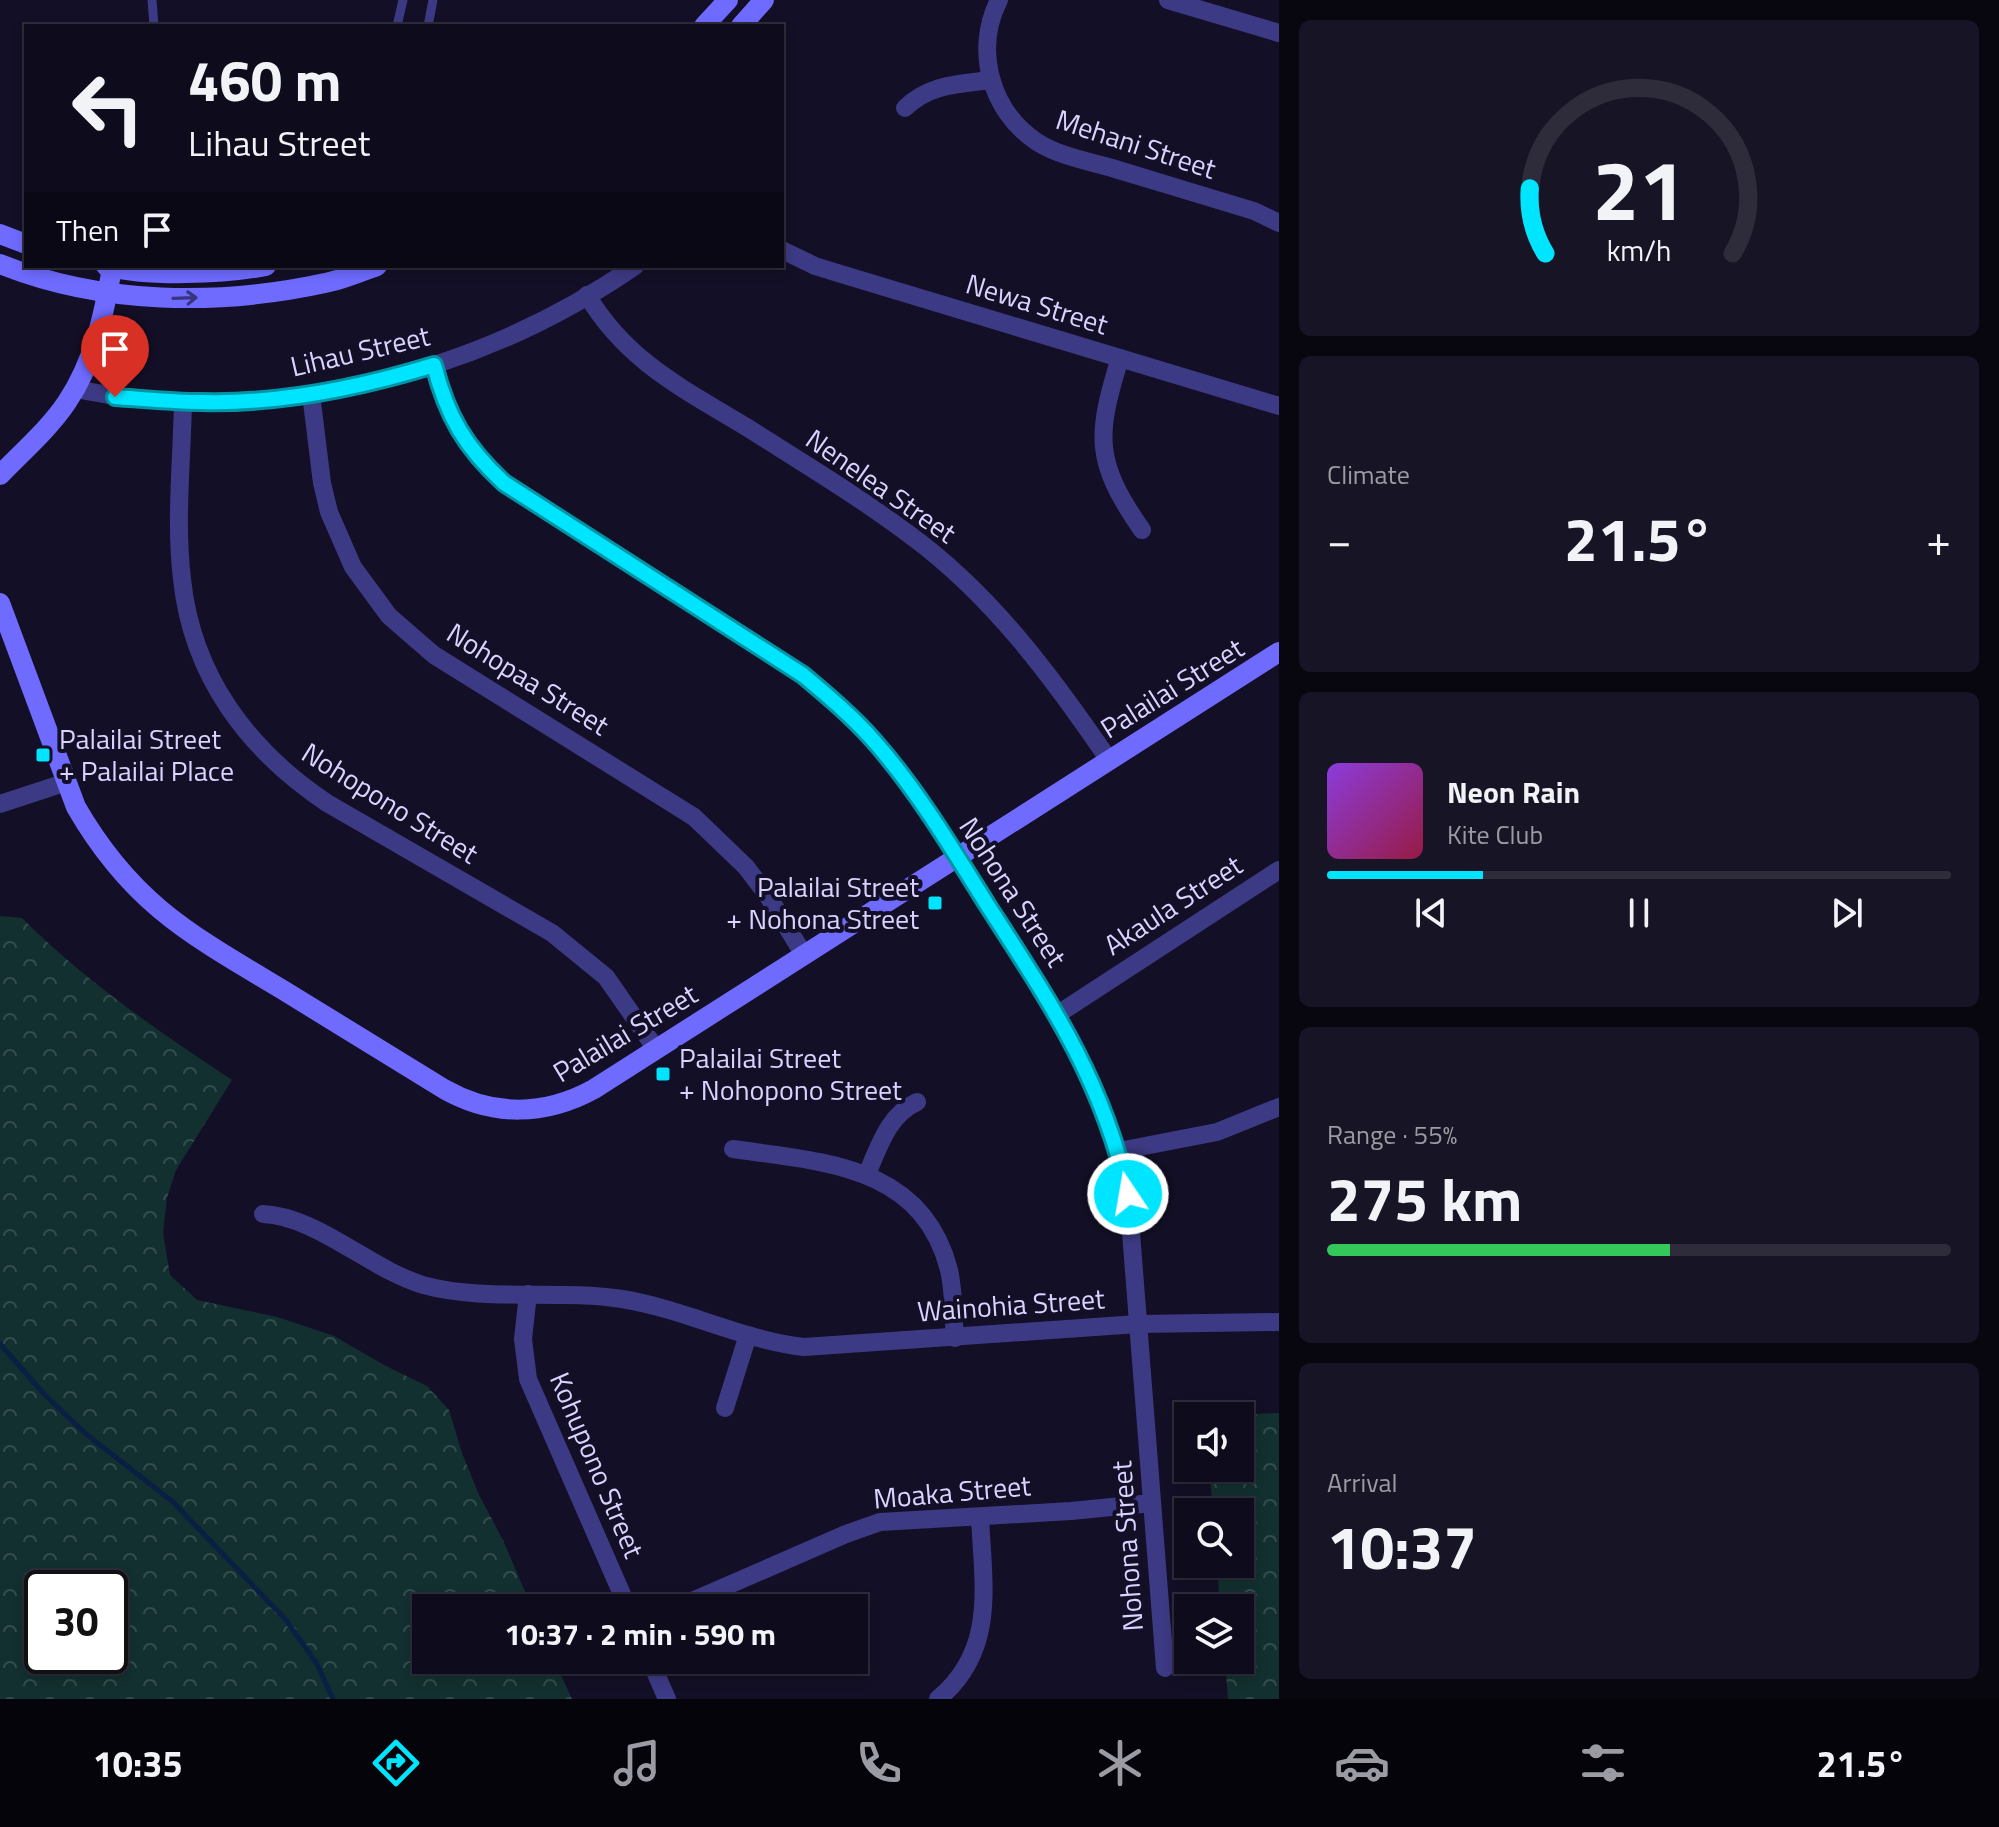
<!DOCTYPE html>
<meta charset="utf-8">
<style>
body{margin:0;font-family:"Titillium Web",sans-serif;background:#171425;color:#f1f3f6;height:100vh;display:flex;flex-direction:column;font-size:30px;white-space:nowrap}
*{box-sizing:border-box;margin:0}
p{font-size:26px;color:#9b9ba3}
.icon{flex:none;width:44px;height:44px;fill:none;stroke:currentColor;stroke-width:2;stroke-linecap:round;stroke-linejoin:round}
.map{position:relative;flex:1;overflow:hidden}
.drawer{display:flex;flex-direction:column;gap:20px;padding:20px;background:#08060f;width:720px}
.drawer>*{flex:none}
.hud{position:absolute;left:24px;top:24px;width:760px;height:244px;border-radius:0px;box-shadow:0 4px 12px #0003,0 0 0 2px #2e2b3b;background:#0e0b1c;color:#f1f3f6;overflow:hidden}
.tools{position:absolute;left:1174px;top:1402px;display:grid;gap:16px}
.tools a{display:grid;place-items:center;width:80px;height:80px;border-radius:0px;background:#0e0b1c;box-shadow:0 4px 12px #0003,0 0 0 2px #2e2b3b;font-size:40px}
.speed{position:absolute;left:24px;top:1570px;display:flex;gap:16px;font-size:40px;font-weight:700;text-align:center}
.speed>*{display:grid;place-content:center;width:104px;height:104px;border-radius:50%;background:#0e0b1c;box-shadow:0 4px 12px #0003,0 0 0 2px #2e2b3b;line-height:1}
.speed .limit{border:4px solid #111;border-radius:12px;background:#fff;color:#111}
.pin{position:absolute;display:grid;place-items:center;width:68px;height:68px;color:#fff;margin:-82px -34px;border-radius:50% 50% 50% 0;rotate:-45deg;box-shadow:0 0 8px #0007}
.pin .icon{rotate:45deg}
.me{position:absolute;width:88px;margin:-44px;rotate:348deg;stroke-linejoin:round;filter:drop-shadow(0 0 6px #0008)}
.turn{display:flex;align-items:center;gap:28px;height:168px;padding:0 32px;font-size:36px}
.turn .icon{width:104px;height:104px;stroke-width:2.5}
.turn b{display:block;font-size:56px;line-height:68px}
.then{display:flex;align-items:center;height:76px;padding:0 32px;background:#0003;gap:16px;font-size:30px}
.big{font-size:60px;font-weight:700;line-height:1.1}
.drawer .tile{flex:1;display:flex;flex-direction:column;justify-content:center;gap:12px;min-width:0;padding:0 28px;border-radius:12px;background:#171425}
.drawer .dial{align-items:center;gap:0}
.dial svg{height:208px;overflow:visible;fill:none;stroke:#2e2b3b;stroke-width:7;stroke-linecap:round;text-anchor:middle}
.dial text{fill:#f1f3f6;stroke:none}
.song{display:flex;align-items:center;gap:24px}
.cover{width:96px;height:96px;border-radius:12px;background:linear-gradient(135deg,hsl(270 70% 55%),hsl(340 70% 35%))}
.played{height:8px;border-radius:4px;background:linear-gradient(90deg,#00e5ff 25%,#2e2b3b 25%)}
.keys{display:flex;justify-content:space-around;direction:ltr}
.heat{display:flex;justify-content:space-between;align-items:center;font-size:44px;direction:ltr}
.charge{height:12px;border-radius:6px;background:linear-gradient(90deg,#34c759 55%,#2e2b3b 0)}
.trip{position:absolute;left:412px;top:1594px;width:456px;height:80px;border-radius:0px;background:#0e0b1c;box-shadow:0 4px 12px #0003,0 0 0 2px #2e2b3b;font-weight:700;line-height:80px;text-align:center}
.tabs{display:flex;height:128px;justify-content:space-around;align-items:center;background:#06040b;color:#9b9ba3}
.tabs .icon{width:56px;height:56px}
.tabs .active{color:#00e5ff}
.tabs b{font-size:36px;color:#f1f3f6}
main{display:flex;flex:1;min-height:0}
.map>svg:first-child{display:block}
.forest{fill:url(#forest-crowns);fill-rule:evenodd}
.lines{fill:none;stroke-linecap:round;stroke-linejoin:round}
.stream{stroke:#0a1f44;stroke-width:5}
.lane{stroke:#3d3a85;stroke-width:9}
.street{stroke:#3d3a85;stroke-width:18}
.secondary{stroke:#6f6bff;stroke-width:20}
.oneway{stroke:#38347d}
.route-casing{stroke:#0095a6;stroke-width:20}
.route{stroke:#00e5ff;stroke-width:14}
.poi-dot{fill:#00e5ff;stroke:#130f26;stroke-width:3}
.labels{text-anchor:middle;stroke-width:8;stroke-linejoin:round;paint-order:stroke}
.street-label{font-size:28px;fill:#d9d4ff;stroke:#130f26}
.poi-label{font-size:28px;fill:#d9d4ff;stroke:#130f26;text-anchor:start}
</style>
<main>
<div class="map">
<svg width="1279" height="1699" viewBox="0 0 1279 1699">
<defs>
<pattern id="forest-crowns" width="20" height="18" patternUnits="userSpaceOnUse" patternTransform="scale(2)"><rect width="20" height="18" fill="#12302f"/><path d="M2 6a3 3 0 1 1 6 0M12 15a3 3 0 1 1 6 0" fill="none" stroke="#344d4e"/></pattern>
</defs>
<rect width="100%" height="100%" fill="#130f26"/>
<g class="forest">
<path d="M0,916L22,918C85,981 158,1031 232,1080L176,1170L167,1198L163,1233L170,1275L197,1300L277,1317L334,1336L384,1365L427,1386L449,1410L462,1453L479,1495L503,1540L532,1608H426V1660H554L572,1699H0ZM42,1588H110V1656H42Z"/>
<path d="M1279,1413V1699H1228L1225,1660H1240V1608H1220L1217,1564H1240V1512H1213L1209,1468H1240V1416H1205Z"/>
</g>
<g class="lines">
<path class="stream" d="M0,1344L45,1395L86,1434L173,1502L286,1620L317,1664L333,1699"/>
<g class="lane">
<path d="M152,0L154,26"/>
<path d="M397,26L403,0"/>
<path d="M428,26L433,0"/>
</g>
<g class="street">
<path d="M999,0C974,49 990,111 1037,142C1059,156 1087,161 1112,168C1159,182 1207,197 1254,211L1279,223"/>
<path d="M1168,0L1279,33"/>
<path d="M905,108C929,84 959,84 991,80"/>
<path d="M782,250L815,266L841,274L1279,406"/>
<path d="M587,295C627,362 684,389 748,428C803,463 858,496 910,535C992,595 1053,678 1109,760"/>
<path d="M1120,358C1096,436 1094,461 1142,530"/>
<path d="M434,365C447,416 465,447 504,483L803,675C827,696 852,717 874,741C918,791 953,850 988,906C1049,1000 1104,1082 1128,1194L1165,1668"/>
<path d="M75,389C267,428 475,376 635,266"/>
<path d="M311,394L322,483L329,512L353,567L389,616L434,655L694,817L746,867L768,896L804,955"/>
<path d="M183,401C182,460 175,521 182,579C192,676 248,750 327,803L552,933L606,977L656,1049"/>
<path d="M0,804L67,782"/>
<path d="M1058,1014L1279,870"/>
<path d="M733,1149C821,1162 922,1164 949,1270C954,1291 953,1315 955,1338"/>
<path d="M1119,1151L1217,1132L1279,1107"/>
<path d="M867,1174C879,1147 888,1115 917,1102"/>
<path d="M263,1214C316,1216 370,1269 423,1285C484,1302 559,1289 622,1299C684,1309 742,1340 804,1347L1138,1324L1279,1322"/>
<path d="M528,1294L523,1339L528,1379L628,1608"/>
<path d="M725,1408L748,1335"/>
<path d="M676,1608L846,1534L880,1522L1071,1511L1152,1503"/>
<path d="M650,1660L667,1699"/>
<path d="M938,1699C997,1650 983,1585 980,1517"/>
</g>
<g class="secondary">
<path d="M704,26L728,0"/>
<path d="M741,26L764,0"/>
<path d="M0,234L26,244"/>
<path d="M0,264C102,305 219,306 325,283C342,280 360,272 377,266"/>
<path d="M106,266C148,277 224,274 266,266"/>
<path d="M0,475C22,452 49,429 67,402C94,362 104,314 112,268"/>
<path d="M0,603L76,807C132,904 191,935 283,990C337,1023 391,1056 444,1089C493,1117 545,1116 594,1089L1279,652"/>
</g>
</g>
<defs><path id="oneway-shaft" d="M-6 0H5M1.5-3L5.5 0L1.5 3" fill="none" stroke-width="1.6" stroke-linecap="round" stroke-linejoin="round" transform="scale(2)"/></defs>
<use class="oneway" href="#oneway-shaft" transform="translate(185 298) rotate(-2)"/>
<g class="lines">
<defs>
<path id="route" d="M115,397C144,399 173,402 202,402C280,404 359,388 434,365C447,416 465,447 504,483L803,675C828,696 853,717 874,741C918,791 953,850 988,906C1050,1002 1103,1080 1128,1194"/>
</defs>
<use href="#route" class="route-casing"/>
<use href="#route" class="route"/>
</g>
<g class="poi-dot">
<rect x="35" y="747" width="16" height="16" rx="4"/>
<rect x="927" y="895" width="16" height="16" rx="4"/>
<rect x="655" y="1066" width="16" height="16" rx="4"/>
</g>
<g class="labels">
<g class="street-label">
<text transform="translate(1136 144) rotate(18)" y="10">Mehani Street</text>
<text transform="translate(1037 304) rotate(17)" y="10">Newa Street</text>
<text transform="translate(360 351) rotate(-13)" y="10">Lihau Street</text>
<text transform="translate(881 486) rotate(35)" y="10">Nenelea Street</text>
<text transform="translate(528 679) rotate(32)" y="10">Nohopaa Street</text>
<text transform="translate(1172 688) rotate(-32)" y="10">Palailai Street</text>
<text transform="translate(390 803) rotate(32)" y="10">Nohopono Street</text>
<text transform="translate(1013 892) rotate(57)" y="10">Nohona Street</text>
<text transform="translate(1173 905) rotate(-33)" y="10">Akaula Street</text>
<text transform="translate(625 1033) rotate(-31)" y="10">Palailai Street</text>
<text transform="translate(1011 1305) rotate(-4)" y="10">Wainohia Street</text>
<text transform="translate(597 1465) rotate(67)" y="10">Kohupono Street</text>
<text transform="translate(952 1492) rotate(-5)" y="10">Moaka Street</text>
<text transform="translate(1127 1546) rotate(-94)" y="10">Nohona Street</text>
</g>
<g class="poi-label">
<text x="59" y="749">Palailai Street<tspan x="59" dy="32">+ Palailai Place</tspan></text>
<text x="919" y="897" text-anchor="end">Palailai Street<tspan x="919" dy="32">+ Nohona Street</tspan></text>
<text x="679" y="1068">Palailai Street<tspan x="679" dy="32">+ Nohopono Street</tspan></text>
</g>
</g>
</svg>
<div class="tools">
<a><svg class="icon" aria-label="sound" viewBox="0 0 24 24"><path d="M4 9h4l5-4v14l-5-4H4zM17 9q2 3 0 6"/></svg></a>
<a><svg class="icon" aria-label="search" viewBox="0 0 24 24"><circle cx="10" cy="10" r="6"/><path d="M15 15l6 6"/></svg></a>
<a><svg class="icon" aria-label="layers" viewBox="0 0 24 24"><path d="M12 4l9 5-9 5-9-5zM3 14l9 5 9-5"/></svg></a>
</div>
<div class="speed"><div class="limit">30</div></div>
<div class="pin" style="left:115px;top:397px;background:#d93025"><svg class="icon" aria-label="arrive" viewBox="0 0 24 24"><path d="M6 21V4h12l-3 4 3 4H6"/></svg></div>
<svg class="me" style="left:1128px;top:1194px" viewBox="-20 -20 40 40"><circle r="17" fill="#00e5ff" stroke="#fff" stroke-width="3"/><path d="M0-11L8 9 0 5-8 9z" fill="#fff"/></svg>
<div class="trip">10:37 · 2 min · 590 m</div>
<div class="hud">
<div class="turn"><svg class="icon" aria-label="left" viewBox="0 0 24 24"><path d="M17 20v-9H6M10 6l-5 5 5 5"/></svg><div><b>460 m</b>Lihau Street</div></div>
<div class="then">Then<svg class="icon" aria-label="arrive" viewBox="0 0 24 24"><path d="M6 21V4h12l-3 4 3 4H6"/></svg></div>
</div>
</div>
<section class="drawer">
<div class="tile dial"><svg viewBox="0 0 100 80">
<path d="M14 69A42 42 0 1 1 86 69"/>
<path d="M14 69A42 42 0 0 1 8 44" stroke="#00e5ff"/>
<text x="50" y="56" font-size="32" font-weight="700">21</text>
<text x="50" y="72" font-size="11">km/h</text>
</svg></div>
<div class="tile"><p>Climate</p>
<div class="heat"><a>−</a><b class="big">21.5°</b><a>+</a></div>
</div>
<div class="tile">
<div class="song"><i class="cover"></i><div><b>Neon Rain</b><p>Kite Club</p></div></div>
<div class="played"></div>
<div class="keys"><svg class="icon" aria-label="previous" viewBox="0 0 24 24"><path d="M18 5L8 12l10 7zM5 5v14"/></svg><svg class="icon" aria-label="pause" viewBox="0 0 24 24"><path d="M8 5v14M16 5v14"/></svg><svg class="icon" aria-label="next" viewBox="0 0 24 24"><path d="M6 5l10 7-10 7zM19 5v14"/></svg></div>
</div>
<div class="tile"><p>Range · 55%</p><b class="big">275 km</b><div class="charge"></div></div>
<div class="tile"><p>Arrival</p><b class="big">10:37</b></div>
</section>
</main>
<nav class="tabs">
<b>10:35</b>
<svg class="icon active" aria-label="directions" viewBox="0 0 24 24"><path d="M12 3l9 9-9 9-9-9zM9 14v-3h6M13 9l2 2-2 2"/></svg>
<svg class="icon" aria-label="music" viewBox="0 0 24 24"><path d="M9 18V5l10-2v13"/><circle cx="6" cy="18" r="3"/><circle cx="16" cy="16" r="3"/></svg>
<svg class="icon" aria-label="phone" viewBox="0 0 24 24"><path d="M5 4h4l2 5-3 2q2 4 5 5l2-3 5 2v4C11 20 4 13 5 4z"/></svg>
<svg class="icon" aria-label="climate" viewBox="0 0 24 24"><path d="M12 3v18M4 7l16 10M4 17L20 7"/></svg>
<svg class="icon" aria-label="car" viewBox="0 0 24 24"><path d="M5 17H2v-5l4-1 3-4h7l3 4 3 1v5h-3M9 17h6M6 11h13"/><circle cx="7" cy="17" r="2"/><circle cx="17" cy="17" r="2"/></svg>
<svg class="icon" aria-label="filters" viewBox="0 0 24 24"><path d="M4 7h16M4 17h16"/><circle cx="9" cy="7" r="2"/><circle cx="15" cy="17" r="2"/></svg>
<b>21.5°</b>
</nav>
